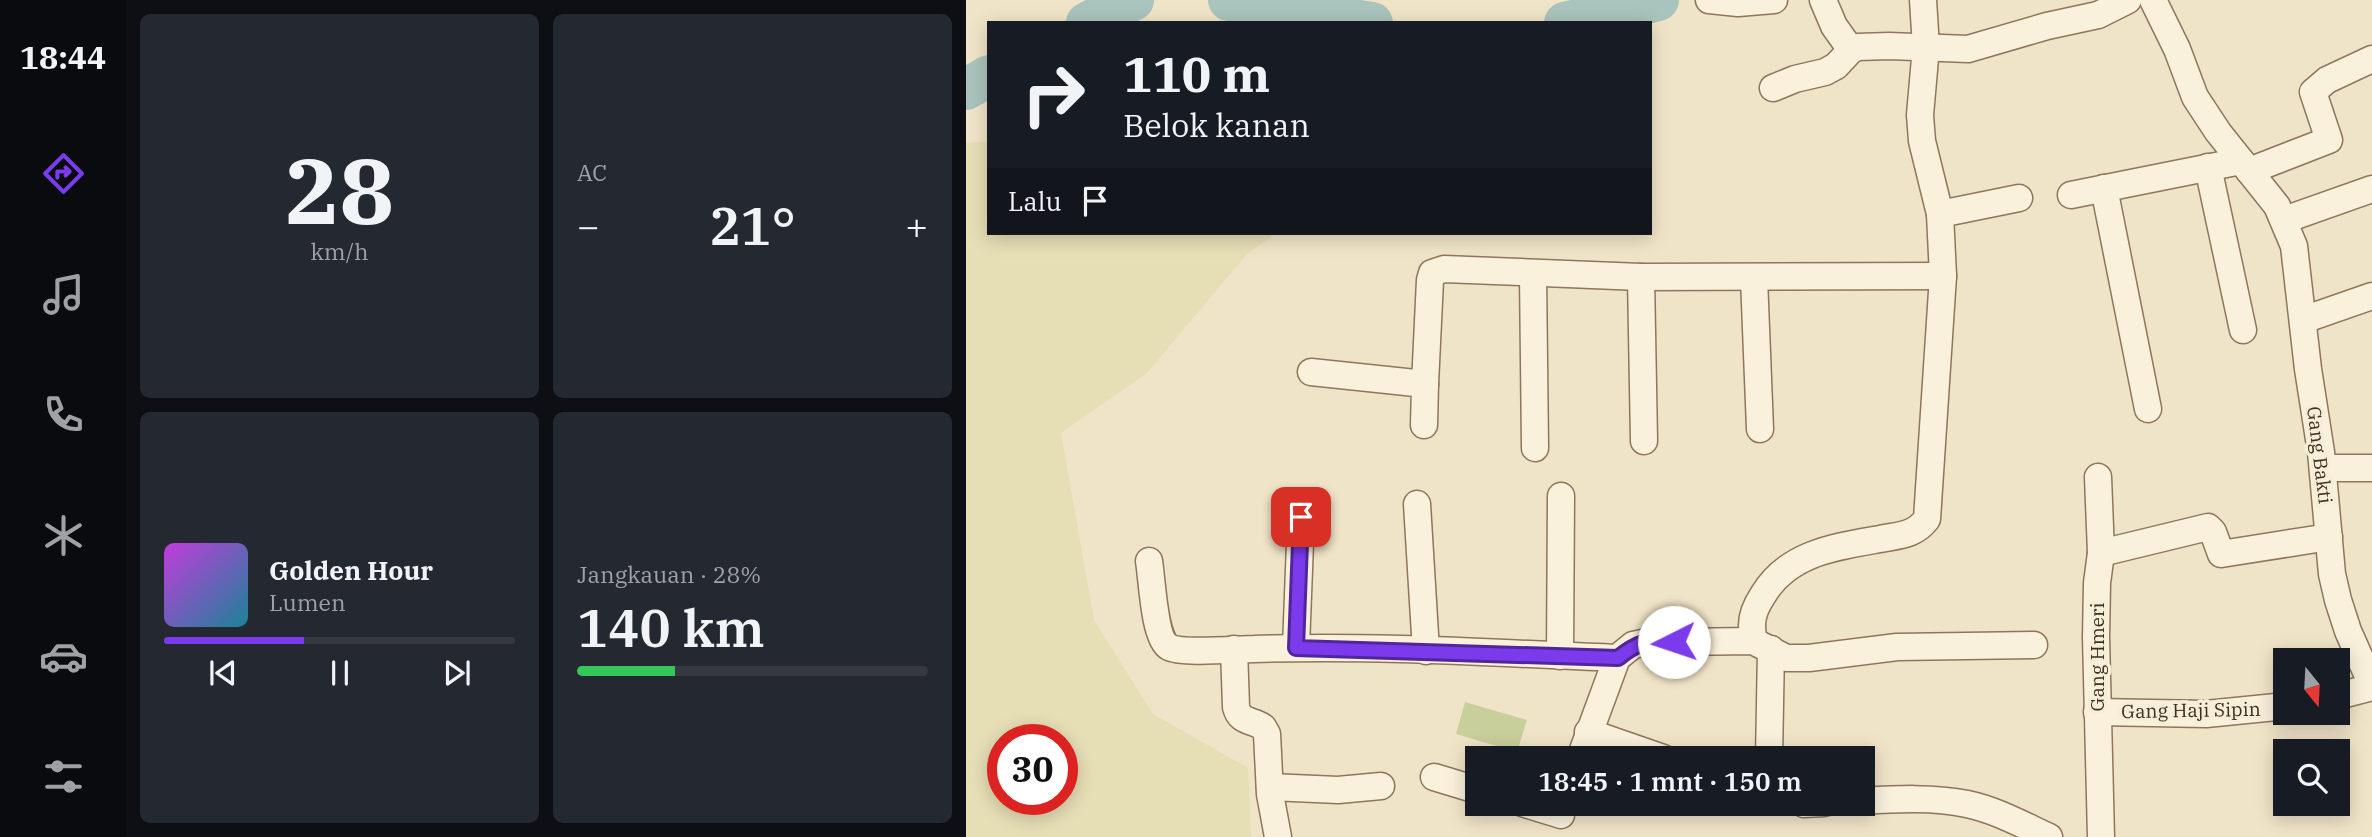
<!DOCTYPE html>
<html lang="id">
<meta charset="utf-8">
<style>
body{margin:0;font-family:"IBM Plex Serif",serif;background:#242831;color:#f1f3f6;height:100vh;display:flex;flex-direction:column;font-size:26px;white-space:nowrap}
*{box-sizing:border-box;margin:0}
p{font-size:23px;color:#9ea1a6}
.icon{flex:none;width:38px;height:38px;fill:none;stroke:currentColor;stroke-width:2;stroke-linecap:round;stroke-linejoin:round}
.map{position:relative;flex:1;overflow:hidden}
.drawer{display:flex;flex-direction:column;gap:14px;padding:14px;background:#0d0f14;width:840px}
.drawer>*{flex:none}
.top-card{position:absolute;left:21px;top:21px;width:665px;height:214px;border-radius:0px;box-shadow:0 4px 18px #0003;background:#171b24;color:#f1f3f6;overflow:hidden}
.needle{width:46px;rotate:162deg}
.fabs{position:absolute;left:1307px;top:648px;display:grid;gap:14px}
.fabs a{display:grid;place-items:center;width:77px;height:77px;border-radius:0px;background:#171b24;box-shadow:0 4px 18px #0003;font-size:35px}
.speed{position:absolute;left:21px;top:724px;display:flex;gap:14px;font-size:35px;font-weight:700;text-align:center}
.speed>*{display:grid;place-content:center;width:91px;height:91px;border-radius:50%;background:#171b24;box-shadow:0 4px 18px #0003;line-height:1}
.speed .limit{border:10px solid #d22;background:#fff;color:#111}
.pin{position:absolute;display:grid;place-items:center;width:60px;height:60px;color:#fff;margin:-30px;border-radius:14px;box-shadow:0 4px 10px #0006}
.me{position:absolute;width:77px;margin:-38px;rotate:266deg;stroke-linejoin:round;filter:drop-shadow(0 0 5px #0008)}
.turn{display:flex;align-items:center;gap:24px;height:147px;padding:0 21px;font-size:32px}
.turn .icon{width:91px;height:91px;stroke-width:2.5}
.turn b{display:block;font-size:49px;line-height:60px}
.then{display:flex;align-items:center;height:66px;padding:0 21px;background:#0003;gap:14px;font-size:26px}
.big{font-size:52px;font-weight:600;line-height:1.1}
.drawer .widget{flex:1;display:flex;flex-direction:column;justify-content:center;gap:10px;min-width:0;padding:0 24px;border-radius:10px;background:#242831}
.drawer .dial{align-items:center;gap:0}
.dial b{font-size:91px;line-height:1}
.song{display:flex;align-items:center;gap:21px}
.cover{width:84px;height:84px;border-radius:10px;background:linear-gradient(135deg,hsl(290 70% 55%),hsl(190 70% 35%))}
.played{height:7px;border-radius:4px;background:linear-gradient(90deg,#7c3aed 40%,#363941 40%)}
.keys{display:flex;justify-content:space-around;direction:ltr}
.heat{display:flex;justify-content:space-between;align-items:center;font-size:38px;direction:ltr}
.charge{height:10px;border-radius:5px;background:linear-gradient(90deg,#34c759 28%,#363941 0)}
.drawer .tiles{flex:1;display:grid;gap:14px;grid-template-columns:repeat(2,1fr)}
.trip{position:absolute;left:499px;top:746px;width:410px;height:70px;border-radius:0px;background:#171b24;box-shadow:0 4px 18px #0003;font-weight:600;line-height:70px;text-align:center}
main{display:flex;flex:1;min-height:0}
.tab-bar{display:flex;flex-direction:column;width:126px;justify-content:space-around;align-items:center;background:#090b0e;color:#9ea1a6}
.tab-bar .icon{width:49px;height:49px}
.tab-bar .active{color:#7c3aed}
.tab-bar b{font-size:32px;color:#f1f3f6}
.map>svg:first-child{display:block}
.farmland{fill:#e6deb5;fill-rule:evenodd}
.green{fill:#c9cf9b}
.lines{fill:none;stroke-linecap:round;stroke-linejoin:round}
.river{stroke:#a9c4bc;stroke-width:42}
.minor-casing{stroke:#8d765c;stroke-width:29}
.minor{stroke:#faf1dc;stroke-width:26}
.route-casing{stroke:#51269a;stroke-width:18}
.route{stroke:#7c3aed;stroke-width:12}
.labels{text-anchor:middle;stroke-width:7;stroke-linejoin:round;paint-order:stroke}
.street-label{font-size:19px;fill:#3d2e20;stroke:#f7eed8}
</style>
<main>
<nav class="tab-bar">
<b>18:44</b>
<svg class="icon active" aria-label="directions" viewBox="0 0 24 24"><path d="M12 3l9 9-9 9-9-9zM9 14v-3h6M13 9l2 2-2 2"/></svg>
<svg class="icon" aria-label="music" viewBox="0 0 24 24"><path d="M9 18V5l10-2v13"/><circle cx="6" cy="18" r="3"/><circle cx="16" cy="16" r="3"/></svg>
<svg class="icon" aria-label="phone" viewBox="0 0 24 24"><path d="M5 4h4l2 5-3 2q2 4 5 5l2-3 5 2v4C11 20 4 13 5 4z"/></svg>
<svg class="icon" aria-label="climate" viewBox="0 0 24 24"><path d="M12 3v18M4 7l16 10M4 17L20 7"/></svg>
<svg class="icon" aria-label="car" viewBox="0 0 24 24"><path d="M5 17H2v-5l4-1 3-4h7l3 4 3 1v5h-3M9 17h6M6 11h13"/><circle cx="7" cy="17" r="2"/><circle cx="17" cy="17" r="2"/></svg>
<svg class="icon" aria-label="filters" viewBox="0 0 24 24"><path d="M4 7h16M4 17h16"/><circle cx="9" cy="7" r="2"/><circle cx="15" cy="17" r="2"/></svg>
</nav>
<section class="drawer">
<div class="tiles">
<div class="widget dial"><b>28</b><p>km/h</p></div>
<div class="widget"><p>AC</p>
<div class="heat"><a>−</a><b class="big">21°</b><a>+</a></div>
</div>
<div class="widget">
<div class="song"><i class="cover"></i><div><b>Golden Hour</b><p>Lumen</p></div></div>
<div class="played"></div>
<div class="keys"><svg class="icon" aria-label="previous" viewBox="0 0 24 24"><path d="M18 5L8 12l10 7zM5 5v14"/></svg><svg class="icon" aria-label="pause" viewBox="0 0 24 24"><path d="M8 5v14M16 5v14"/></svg><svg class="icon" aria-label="next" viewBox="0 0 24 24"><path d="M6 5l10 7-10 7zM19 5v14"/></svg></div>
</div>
<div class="widget"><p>Jangkauan · 28%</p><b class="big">140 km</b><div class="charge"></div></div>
</div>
</section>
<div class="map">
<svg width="1406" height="837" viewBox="0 0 1406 837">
<rect width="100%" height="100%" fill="#f0e4c8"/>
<path class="farmland" d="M23,141V233H310L281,254L181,373L95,433L128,620L187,714L282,768L285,837H0V143ZM37,740H96V800H37Z"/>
<path class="green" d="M499,702L561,720L551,752L490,734Z"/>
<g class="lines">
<g class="river">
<path d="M263,0L406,23"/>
<path d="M121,23L167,0"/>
<path d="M599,23L692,0"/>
<path d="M0,89L23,76"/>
</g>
<defs>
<g id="minor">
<path d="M743,0L772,3L808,0"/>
<path d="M857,0L868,26L885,50"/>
<path d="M1187,0L1211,49L1229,97L1252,132L1311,206L1328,246L1342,369L1355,452L1366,574L1372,600L1382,631L1406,685"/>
<path d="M807,88L829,79L859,72L870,66L885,50L892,47L923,46L1002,49L1081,26L1132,15L1162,0"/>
<path d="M1242,167L1277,330"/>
<path d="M1283,171L1363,140L1347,92L1361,80L1406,59"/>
<path d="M1138,188L1182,409"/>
<path d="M1105,195L1275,161"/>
<path d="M974,214L1053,198"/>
<path d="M1318,220L1406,189"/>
<path d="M567,274L569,448"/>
<path d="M675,277L678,441"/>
<path d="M788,278L794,429"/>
<path d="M1337,320L1406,296"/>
<path d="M345,372L459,384L464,280L466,273L478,269L675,277L977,276"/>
<path d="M458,425L459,384"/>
<path d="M1357,468H1406"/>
<path d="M1132,477L1135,553L1131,583L1130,637L1135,837"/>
<path d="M451,504L460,651"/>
<path d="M1135,553L1242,527L1247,532L1255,554L1363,537"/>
<path d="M183,561C186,578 188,639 203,647C215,654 272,649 288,649C409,645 531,653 651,658"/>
<path d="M787,641C787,636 786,630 786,625C786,615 791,604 797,595C822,553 869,547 914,539C933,535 948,536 961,519L977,276L974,214L956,141L954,115L960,47L957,0"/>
<path d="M330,647L335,517"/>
<path d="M268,649L270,707C274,723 285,719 297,727L301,734L304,794L312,837"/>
<path d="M594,656L595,496"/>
<path d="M1372,696L1406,687"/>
<path d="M1131,712L1240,714L1320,706"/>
<path d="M622,732L697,758"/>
<path d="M614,758L651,658L667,645L695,639L708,642L787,641L820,658H843L931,647L1068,645"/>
<path d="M803,758L805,649"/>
<path d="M468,777L511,790"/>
<path d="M304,787L372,790L415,786"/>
<path d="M896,801C930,799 968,797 1001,804C1030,810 1057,825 1083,837"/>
<path d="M556,803L595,815"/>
<path d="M838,804L858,803"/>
</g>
</defs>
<use href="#minor" class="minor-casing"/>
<use href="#minor" class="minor"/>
</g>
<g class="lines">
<defs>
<path id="route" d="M335,517L330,648L652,658C669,644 685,637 708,642"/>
</defs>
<use href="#route" class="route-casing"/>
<use href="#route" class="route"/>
</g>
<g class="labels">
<g class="street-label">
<text transform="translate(1354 455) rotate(83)" y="7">Gang Bakti</text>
<text transform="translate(1131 657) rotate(-90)" y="7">Gang Hmeri</text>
<text transform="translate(1225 710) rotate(-1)" y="7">Gang Haji Sipin</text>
</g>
</g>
</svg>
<div class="fabs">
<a><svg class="needle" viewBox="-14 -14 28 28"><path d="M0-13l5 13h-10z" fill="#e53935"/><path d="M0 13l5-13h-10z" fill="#9ea1a6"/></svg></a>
<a><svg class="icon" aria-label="search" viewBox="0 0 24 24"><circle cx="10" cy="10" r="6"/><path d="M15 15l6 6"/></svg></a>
</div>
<div class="speed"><div class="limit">30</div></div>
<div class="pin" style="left:335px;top:517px;background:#d93025"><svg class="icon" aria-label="arrive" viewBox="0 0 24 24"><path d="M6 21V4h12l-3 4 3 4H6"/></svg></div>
<svg class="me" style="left:708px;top:642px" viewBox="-20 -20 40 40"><circle r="19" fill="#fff"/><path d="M0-13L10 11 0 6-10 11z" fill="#7c3aed"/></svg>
<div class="trip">18:45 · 1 mnt · 150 m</div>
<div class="top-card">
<div class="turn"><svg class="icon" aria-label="right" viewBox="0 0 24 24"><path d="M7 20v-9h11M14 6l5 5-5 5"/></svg><div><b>110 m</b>Belok kanan</div></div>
<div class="then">Lalu<svg class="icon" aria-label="arrive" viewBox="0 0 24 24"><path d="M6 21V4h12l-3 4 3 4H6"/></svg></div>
</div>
</div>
</main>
